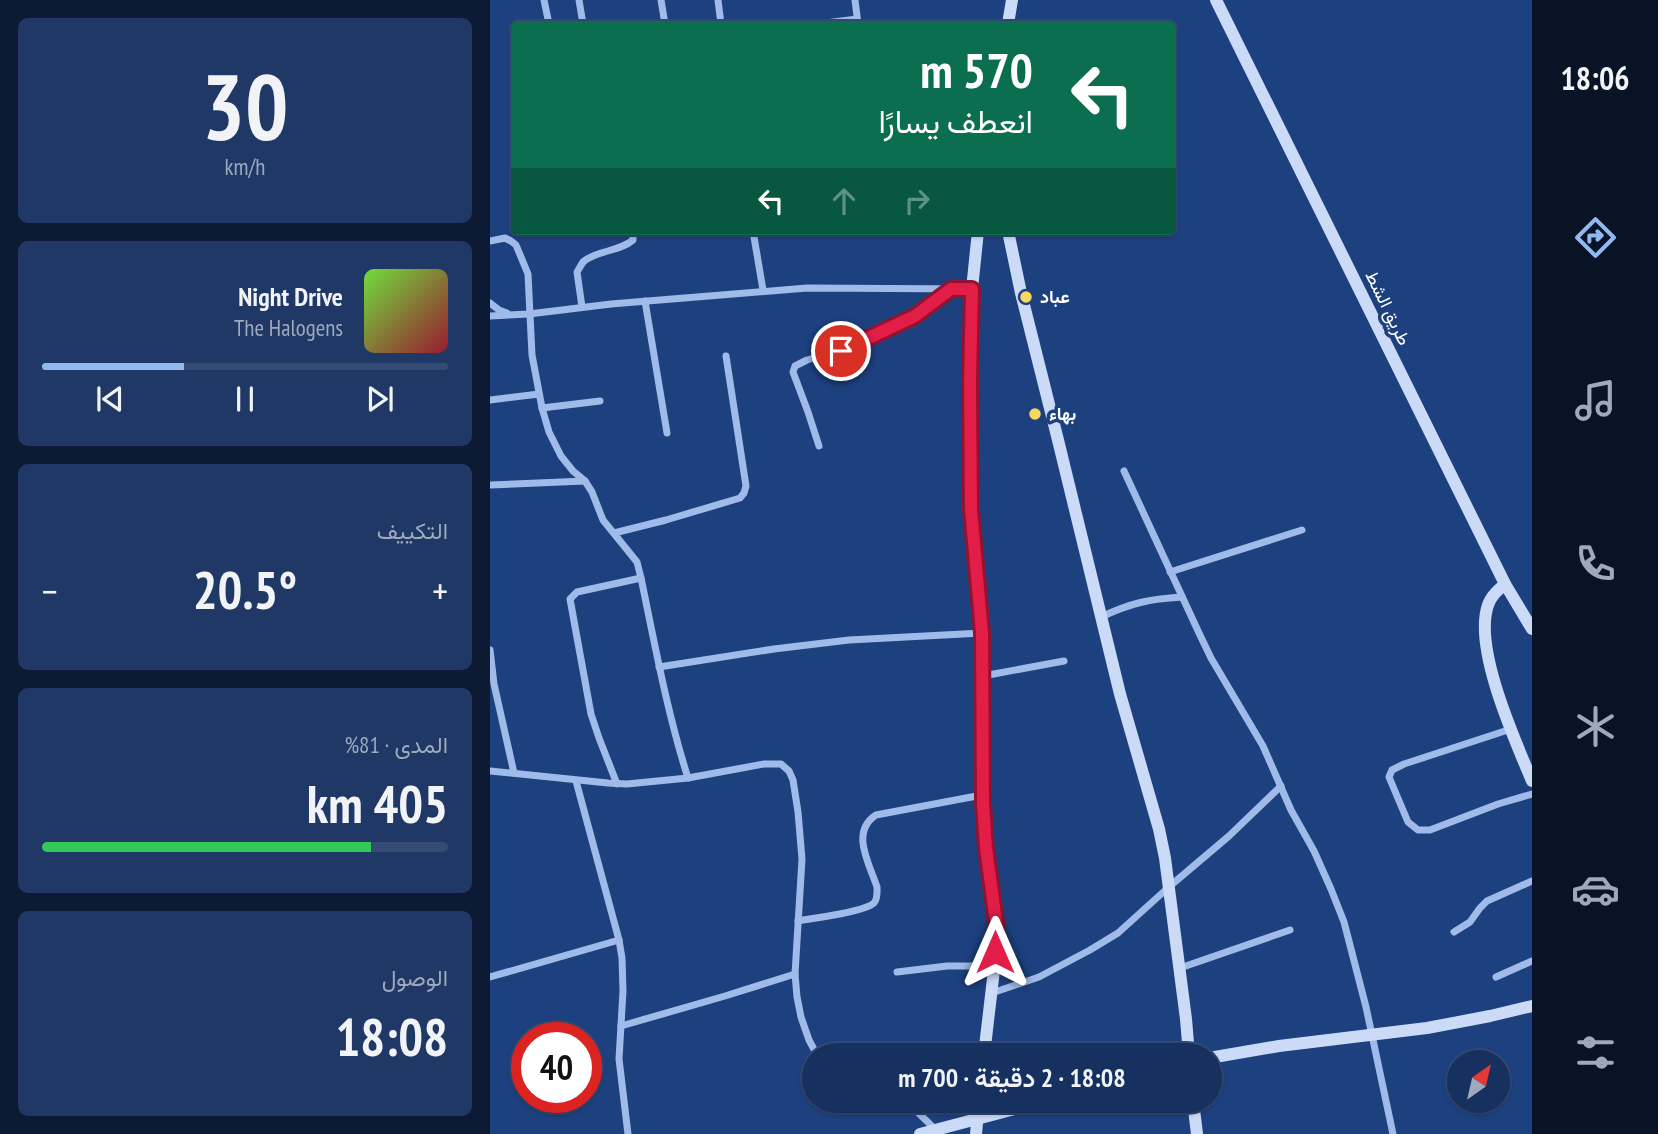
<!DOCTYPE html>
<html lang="ar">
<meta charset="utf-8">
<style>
body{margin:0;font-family:"PT Sans Narrow",Vazirmatn,sans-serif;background:#1f3865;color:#f1f3f6;direction:rtl;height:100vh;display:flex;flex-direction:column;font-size:26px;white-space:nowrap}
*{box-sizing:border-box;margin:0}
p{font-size:23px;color:#9ea9bd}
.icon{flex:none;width:38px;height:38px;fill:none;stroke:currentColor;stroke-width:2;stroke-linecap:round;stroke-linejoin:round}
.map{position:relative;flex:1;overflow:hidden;direction:ltr}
.panel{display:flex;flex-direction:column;gap:18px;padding:18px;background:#0c1a34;width:490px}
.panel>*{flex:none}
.guide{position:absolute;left:21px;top:21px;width:665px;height:214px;border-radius:7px;box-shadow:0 2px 5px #0004,0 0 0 2px #354b74;direction:rtl;background:#0b6e4f;color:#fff;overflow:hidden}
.needle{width:46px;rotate:34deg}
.buttons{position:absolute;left:957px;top:1050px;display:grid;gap:14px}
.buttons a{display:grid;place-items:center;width:63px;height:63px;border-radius:50%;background:#16305f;box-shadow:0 2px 5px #0004,0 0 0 2px #354b74;font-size:35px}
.speed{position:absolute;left:21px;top:1022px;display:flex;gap:14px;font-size:35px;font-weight:700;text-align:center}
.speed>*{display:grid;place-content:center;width:91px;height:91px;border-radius:50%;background:#16305f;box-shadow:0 2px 5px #0004,0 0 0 2px #354b74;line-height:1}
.speed .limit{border:10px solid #d22;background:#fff;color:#111}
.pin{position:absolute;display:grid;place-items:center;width:60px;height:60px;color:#fff;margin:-30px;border:4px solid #fff;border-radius:50%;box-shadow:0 2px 7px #0007}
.me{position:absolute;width:77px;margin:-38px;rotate:0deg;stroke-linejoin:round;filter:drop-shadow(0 0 5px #0008)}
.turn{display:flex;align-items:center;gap:24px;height:147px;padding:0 28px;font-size:32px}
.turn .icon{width:91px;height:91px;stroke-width:2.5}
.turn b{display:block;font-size:49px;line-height:60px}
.lanes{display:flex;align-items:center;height:66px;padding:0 28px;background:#0003;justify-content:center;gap:35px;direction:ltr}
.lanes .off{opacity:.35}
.big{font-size:52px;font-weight:600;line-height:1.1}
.panel .tile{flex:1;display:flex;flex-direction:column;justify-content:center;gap:10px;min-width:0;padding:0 24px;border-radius:10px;background:#1f3865}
.panel .dial{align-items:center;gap:0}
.dial b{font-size:91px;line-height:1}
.song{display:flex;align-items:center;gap:21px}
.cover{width:84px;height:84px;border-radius:10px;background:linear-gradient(135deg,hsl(100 70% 55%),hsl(350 70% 35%))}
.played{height:7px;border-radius:4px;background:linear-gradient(90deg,#90b9f0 35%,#354b74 35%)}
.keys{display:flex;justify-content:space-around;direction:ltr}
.heat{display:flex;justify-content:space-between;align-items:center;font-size:38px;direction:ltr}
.charge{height:10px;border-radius:5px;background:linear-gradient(90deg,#34c759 81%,#354b74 0)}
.trip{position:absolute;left:312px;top:1043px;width:420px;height:70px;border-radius:35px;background:#16305f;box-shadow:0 2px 5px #0004,0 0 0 2px #354b74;font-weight:600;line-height:70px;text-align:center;direction:rtl}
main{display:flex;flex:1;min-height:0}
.tabs{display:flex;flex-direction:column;width:126px;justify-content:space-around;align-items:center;background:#091326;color:#9ea9bd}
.tabs .icon{width:49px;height:49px}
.tabs .active{color:#90b9f0}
.tabs b{font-size:32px;color:#f1f3f6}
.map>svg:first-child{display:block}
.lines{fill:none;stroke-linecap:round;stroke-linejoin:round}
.street{stroke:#a0bbe9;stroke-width:7}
.secondary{stroke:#cbdbf7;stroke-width:12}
.route-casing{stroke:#92132f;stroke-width:18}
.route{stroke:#e11d48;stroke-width:12}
.poi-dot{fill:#f8d75e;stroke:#1d407f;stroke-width:2.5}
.labels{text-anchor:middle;stroke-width:7;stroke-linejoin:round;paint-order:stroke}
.poi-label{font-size:18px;font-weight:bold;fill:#fff;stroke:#1d407f;text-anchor:start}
.street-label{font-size:18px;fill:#fff;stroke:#1d407f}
</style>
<main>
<nav class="tabs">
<b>18:06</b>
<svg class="icon active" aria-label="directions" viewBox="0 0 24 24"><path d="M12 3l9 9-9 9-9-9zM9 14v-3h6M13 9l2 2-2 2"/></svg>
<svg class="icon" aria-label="music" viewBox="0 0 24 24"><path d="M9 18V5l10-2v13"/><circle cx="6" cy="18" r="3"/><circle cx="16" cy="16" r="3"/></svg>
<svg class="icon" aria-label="phone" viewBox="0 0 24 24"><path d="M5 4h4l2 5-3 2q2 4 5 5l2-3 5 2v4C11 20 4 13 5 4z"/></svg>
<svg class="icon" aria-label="climate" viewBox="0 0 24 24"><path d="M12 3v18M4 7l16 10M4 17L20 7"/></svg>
<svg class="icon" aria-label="car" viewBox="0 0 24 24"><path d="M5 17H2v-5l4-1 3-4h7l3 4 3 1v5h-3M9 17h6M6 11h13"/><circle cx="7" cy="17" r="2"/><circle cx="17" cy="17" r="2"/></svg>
<svg class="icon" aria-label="filters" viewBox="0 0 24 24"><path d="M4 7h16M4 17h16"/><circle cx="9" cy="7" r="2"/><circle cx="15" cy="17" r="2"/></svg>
</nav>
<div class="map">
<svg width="1042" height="1134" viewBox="0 0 1042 1134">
<rect width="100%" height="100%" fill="#1d407f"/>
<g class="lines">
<g class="street">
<path d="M54,0L59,24"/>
<path d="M89,0L93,24"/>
<path d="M171,0L175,24"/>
<path d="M228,0L231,24"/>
<path d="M365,0L368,24"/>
<path d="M328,24L367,19"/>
<path d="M263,231L273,290"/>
<path d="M0,241L15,238L21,241L26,245L38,274L42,355L52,408L59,432L71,456L83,471L95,481L102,492L113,520L147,562L151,578C165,645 177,712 198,778L274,764H291L299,771L303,780L308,812L312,859L305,974L307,997L311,1017L319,1040L327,1055"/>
<path d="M155,301L177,433"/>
<path d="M0,303L9,310L17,313"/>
<path d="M92,307L87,272C89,269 91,265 93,262C107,250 129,252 143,240V231"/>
<path d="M0,316L39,314L121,304L317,288L482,289"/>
<path d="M0,400L49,394"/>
<path d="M52,408L110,401"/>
<path d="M329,446L318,412L303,372L305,366L317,360L351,350L379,339L425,316L461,290"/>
<path d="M634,471L709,633L721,658L773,746L801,810L824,851L841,889L854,922L876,1007L903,1134"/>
<path d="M0,485L95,481"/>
<path d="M124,533L176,520L250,498L254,493L256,486L236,356"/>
<path d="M680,572L812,530"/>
<path d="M611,617C641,603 659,599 692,597"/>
<path d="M0,650L4,684L24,773"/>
<path d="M169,667L284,649L359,640L492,633"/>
<path d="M493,676L574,661"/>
<path d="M1021,729L914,764L902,770L899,777L918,822L928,830H940L1008,804L1042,794"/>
<path d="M0,771L118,783L137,784L198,778"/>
<path d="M86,781L129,940L132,958L133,991L129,1059L138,1134"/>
<path d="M127,784L109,738L101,714L80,599L87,592L151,578"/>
<path d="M308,921C324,918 374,912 384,903C388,898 387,892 387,887C379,863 360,832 386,815L492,795"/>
<path d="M964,932L980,922L990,908L997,901L1042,881"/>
<path d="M690,968L800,930"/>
<path d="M407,972L457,966H505"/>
<path d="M0,977L129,940"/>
<path d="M1006,977L1042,961"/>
<path d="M502,993L549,977L600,950L628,933L680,886L739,836L791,786"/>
<path d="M131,1026L235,996L305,974"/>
<path d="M416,1101L446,1130"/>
</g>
<g class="secondary">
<path d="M726,0L1015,584L1042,629"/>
<path d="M518,24L522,0"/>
<path d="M488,231L482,289L480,359L481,509L492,633L493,803L496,848L507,929L504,970L494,1055"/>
<path d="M518,231L531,293L568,440L630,694L669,829L675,858L696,1019L699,1055"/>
<path d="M1015,584C1008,590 1001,596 998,605C983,648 1025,740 1042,781"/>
<path d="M719,1058L789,1046L937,1028L1000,1016L1042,1006"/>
<path d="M703,1101L707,1134"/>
<path d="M430,1134L555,1101"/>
<path d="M486,1134L489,1101"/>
</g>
</g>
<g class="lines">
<defs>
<path id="route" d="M351,351L425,316L461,289H482L480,382L481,509L492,633L493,803L496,848L507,929L505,952"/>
</defs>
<use href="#route" class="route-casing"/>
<use href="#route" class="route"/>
</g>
<g class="poi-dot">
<circle cx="536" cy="297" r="7"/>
<circle cx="545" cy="414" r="7"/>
</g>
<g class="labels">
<g class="poi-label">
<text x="550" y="303">عباد</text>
<text x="559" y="420">بهاء</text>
</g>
<g class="street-label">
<text transform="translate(898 308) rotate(64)" y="6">طريق الشط</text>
</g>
</g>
</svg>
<div class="buttons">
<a><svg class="needle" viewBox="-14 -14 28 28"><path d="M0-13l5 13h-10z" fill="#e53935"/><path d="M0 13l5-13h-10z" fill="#9ea9bd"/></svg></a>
</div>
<div class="speed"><div class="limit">40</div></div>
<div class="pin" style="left:351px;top:351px;background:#d93025"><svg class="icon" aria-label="arrive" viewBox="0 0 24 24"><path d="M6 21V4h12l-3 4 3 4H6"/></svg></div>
<svg class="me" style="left:505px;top:952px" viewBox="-20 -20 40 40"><path d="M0-17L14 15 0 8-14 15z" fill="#e11d48" stroke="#fff" stroke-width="4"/></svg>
<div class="trip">18:08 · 2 دقيقة · 700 m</div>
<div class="guide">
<div class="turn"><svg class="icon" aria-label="left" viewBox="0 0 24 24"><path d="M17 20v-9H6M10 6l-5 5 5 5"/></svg><div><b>570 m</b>انعطف يسارًا</div></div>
<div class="lanes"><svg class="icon" aria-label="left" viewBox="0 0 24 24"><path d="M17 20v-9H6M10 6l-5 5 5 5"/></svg><svg class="icon off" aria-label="ahead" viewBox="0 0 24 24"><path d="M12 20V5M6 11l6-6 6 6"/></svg><svg class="icon off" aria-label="right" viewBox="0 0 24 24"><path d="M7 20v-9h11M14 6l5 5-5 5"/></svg></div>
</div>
</div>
<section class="panel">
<div class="tile dial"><b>30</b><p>km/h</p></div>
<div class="tile">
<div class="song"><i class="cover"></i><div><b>Night Drive</b><p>The Halogens</p></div></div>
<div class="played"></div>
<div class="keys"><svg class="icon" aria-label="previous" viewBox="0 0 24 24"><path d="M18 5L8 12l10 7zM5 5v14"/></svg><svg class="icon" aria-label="pause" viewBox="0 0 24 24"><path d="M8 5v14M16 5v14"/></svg><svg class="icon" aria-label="next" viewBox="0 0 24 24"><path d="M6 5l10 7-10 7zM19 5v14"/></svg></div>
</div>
<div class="tile"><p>التكييف</p>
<div class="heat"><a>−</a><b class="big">20.5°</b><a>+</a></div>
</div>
<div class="tile"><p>المدى · 81%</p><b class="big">405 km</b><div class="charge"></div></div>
<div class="tile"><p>الوصول</p><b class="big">18:08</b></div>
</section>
</main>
